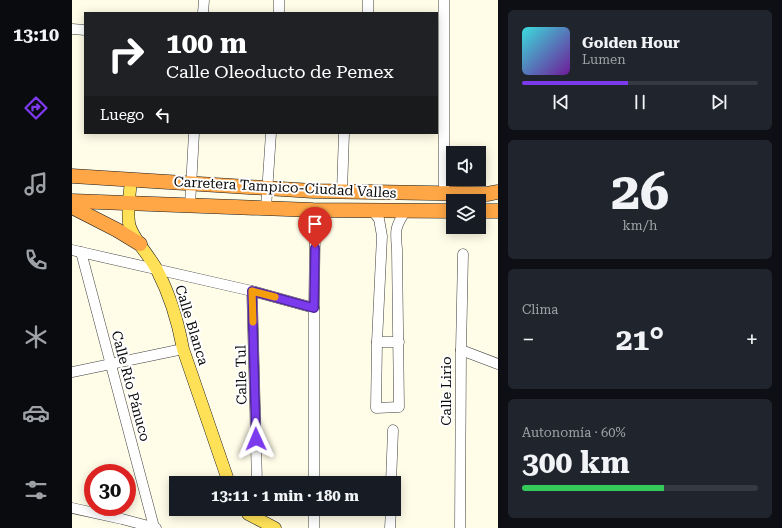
<!DOCTYPE html>
<html lang="es">
<meta charset="utf-8">
<style>
body{margin:0;font-family:"Roboto Serif",serif;background:#20242c;color:#f1f3f6;height:100vh;display:flex;flex-direction:column;font-size:15px;white-space:nowrap}
*{box-sizing:border-box;margin:0}
p{font-size:13px;color:#9ea1a6}
.icon{flex:none;width:22px;height:22px;fill:none;stroke:currentColor;stroke-width:2;stroke-linecap:round;stroke-linejoin:round}
.map{position:relative;flex:1;overflow:hidden}
.side{display:flex;flex-direction:column;gap:10px;padding:10px;background:#0d0f14;width:284px}
.side>*{flex:none}
.hud{position:absolute;left:12px;top:12px;width:354px;height:122px;border-radius:0px;box-shadow:0 2px 10px #0003;background:#202124;color:#fff;overflow:hidden}
.buttons{position:absolute;left:374px;top:146px;display:grid;gap:8px}
.buttons a{display:grid;place-items:center;width:40px;height:40px;border-radius:0px;background:#171b24;box-shadow:0 2px 10px #0003;font-size:20px}
.speed{position:absolute;left:12px;top:464px;display:flex;gap:8px;font-size:20px;font-weight:700;text-align:center}
.speed>*{display:grid;place-content:center;width:52px;height:52px;border-radius:50%;background:#171b24;box-shadow:0 2px 10px #0003;line-height:1}
.speed .limit{border:6px solid #d22;background:#fff;color:#111}
.pin{position:absolute;display:grid;place-items:center;width:34px;height:34px;color:#fff;margin:-41px -17px;border-radius:50% 50% 50% 0;rotate:-45deg;box-shadow:0 0 4px #0007}
.pin .icon{rotate:45deg}
.me{position:absolute;width:44px;margin:-22px;rotate:359deg;stroke-linejoin:round;filter:drop-shadow(0 0 3px #0008)}
.turn{display:flex;align-items:center;gap:14px;height:84px;padding:0 16px;font-size:18px}
.turn .icon{width:52px;height:52px;stroke-width:2.5}
.turn b{display:block;font-size:28px;line-height:34px}
.then{display:flex;align-items:center;height:38px;padding:0 16px;background:#0003;gap:8px;font-size:15px}
.big{font-size:30px;font-weight:700;line-height:1.1}
.side .tile{flex:1;display:flex;flex-direction:column;justify-content:center;gap:6px;min-width:0;padding:0 14px;border-radius:6px;background:#20242c}
.side .dial{align-items:center;gap:0}
.dial b{font-size:52px;line-height:1}
.song{display:flex;align-items:center;gap:12px}
.cover{width:48px;height:48px;border-radius:6px;background:linear-gradient(135deg,hsl(180 70% 55%),hsl(280 70% 35%))}
.played{height:4px;border-radius:2px;background:linear-gradient(90deg,#7c3aed 45%,#363941 45%)}
.keys{display:flex;justify-content:space-around;direction:ltr}
.heat{display:flex;justify-content:space-between;align-items:center;font-size:22px;direction:ltr}
.charge{height:6px;border-radius:3px;background:linear-gradient(90deg,#34c759 60%,#363941 0)}
.trip{position:absolute;left:97px;top:476px;width:232px;height:40px;border-radius:0px;background:#171b24;box-shadow:0 2px 10px #0003;font-weight:700;line-height:40px;text-align:center}
main{display:flex;flex:1;min-height:0}
.tab-bar{display:flex;flex-direction:column;width:72px;justify-content:space-around;align-items:center;background:#090b0e;color:#9ea1a6}
.tab-bar .icon{width:28px;height:28px}
.tab-bar .on{color:#7c3aed}
.tab-bar b{font-size:18px;color:#f1f3f6}
.map>svg:first-child{display:block}
.lines{fill:none;stroke-linecap:round;stroke-linejoin:round}
.minor-casing{stroke:#3e3e3e;stroke-width:11}
.major-casing{stroke:#1c1c1c;stroke-width:13}
.highway-casing{stroke:#1c1c1c;stroke-width:15}
.minor{stroke:#fff;stroke-width:10}
.major{stroke:#ffe158;stroke-width:12}
.highway{stroke:#ffa746;stroke-width:14}
.route-casing{stroke:#51269a;stroke-width:10}
.route{stroke:#7c3aed;stroke-width:7}
.slow{stroke:#f59e0b;stroke-width:7}
.labels{text-anchor:middle;stroke-width:4;stroke-linejoin:round;paint-order:stroke}
.street-label{font-size:14px;fill:#0b0b0b;stroke:#fff}
</style>
<main>
<nav class="tab-bar">
<b>13:10</b>
<svg class="icon on" aria-label="directions" viewBox="0 0 24 24"><path d="M12 3l9 9-9 9-9-9zM9 14v-3h6M13 9l2 2-2 2"/></svg>
<svg class="icon" aria-label="music" viewBox="0 0 24 24"><path d="M9 18V5l10-2v13"/><circle cx="6" cy="18" r="3"/><circle cx="16" cy="16" r="3"/></svg>
<svg class="icon" aria-label="phone" viewBox="0 0 24 24"><path d="M5 4h4l2 5-3 2q2 4 5 5l2-3 5 2v4C11 20 4 13 5 4z"/></svg>
<svg class="icon" aria-label="climate" viewBox="0 0 24 24"><path d="M12 3v18M4 7l16 10M4 17L20 7"/></svg>
<svg class="icon" aria-label="car" viewBox="0 0 24 24"><path d="M5 17H2v-5l4-1 3-4h7l3 4 3 1v5h-3M9 17h6M6 11h13"/><circle cx="7" cy="17" r="2"/><circle cx="17" cy="17" r="2"/></svg>
<svg class="icon" aria-label="filters" viewBox="0 0 24 24"><path d="M4 7h16M4 17h16"/><circle cx="9" cy="7" r="2"/><circle cx="15" cy="17" r="2"/></svg>
</nav>
<div class="map">
<svg width="426" height="528" viewBox="0 0 426 528">
<rect width="100%" height="100%" fill="#fffce8"/>
<g class="lines">
<defs>
<g id="minor">
<path d="M131,13L132,0"/>
<path d="M207,13V0"/>
<path d="M296,13V0"/>
<path d="M0,29L13,30"/>
<path d="M270,191L272,133"/>
<path d="M372,193V0"/>
<path d="M118,205L122,133"/>
<path d="M194,208L199,133"/>
<path d="M300,210L307,219L310,236L305,342L304,408L327,407L325,249C323,230 323,227 334,210"/>
<path d="M0,250L180,291L242,308"/>
<path d="M9,252L82,527"/>
<path d="M180,291L185,483"/>
<path d="M305,342H327"/>
<path d="M389,350L426,364"/>
<path d="M0,372L111,349"/>
<path d="M242,483V308L243,233"/>
<path d="M319,483L321,430"/>
<path d="M0,508L50,519L84,528"/>
<path d="M242,509V528"/>
<path d="M318,528L319,509"/>
<path d="M388,528L389,350L391,254"/>
</g>
<g id="major">
<path d="M59,180C58,193 55,209 57,223C59,237 78,256 85,270C98,295 106,322 111,349L157,483"/>
<path d="M173,509L176,514L203,528"/>
</g>
<g id="highway">
<path d="M0,176L241,191L415,194L426,192"/>
<path d="M0,201L241,210L381,211"/>
<path d="M0,207L45,230L68,244"/>
<path d="M407,211H426"/>
</g>
</defs>
<use href="#minor" class="minor-casing"/>
<use href="#major" class="major-casing"/>
<use href="#highway" class="highway-casing"/>
<use href="#minor" class="minor"/>
<use href="#major" class="major"/>
<use href="#highway" class="highway"/>
</g>
<g class="lines">
<defs>
<path id="route" d="M184,439L180,291L242,308L243,248"/>
</defs>
<use href="#route" class="route-casing"/>
<use href="#route" class="route"/>
<path class="slow" d="M181,322L180,291L203,297"/>
</g>
<g class="labels">
<g class="street-label">
<text transform="translate(213 187) rotate(3)" y="5">Carretera Tampico-Ciudad Valles</text>
<text transform="translate(120 325) rotate(73)" y="5">Calle Blanca</text>
<text transform="translate(169 375) rotate(-91)" y="5">Calle Tul</text>
<text transform="translate(59 386) rotate(75)" y="5">Calle Río Pánuco</text>
<text transform="translate(374 391) rotate(-90)" y="5">Calle Lirio</text>
</g>
</g>
</svg>
<div class="buttons">
<a><svg class="icon" aria-label="sound" viewBox="0 0 24 24"><path d="M4 9h4l5-4v14l-5-4H4zM17 9q2 3 0 6"/></svg></a>
<a><svg class="icon" aria-label="layers" viewBox="0 0 24 24"><path d="M12 4l9 5-9 5-9-5zM3 14l9 5 9-5"/></svg></a>
</div>
<div class="speed"><div class="limit">30</div></div>
<div class="pin" style="left:243px;top:248px;background:#d93025"><svg class="icon" aria-label="arrive" viewBox="0 0 24 24"><path d="M6 21V4h12l-3 4 3 4H6"/></svg></div>
<svg class="me" style="left:184px;top:439px" viewBox="-20 -20 40 40"><path d="M0-17L14 15 0 8-14 15z" fill="#7c3aed" stroke="#fff" stroke-width="4"/></svg>
<div class="trip">13:11 · 1 min · 180 m</div>
<div class="hud">
<div class="turn"><svg class="icon" aria-label="right" viewBox="0 0 24 24"><path d="M7 20v-9h11M14 6l5 5-5 5"/></svg><div><b>100 m</b>Calle Oleoducto de Pemex</div></div>
<div class="then">Luego<svg class="icon" aria-label="left" viewBox="0 0 24 24"><path d="M17 20v-9H6M10 6l-5 5 5 5"/></svg></div>
</div>
</div>
<section class="side">
<div class="tile">
<div class="song"><i class="cover"></i><div><b>Golden Hour</b><p>Lumen</p></div></div>
<div class="played"></div>
<div class="keys"><svg class="icon" aria-label="previous" viewBox="0 0 24 24"><path d="M18 5L8 12l10 7zM5 5v14"/></svg><svg class="icon" aria-label="pause" viewBox="0 0 24 24"><path d="M8 5v14M16 5v14"/></svg><svg class="icon" aria-label="next" viewBox="0 0 24 24"><path d="M6 5l10 7-10 7zM19 5v14"/></svg></div>
</div>
<div class="tile dial"><b>26</b><p>km/h</p></div>
<div class="tile"><p>Clima</p>
<div class="heat"><a>−</a><b class="big">21°</b><a>+</a></div>
</div>
<div class="tile"><p>Autonomía · 60%</p><b class="big">300 km</b><div class="charge"></div></div>
</section>
</main>
